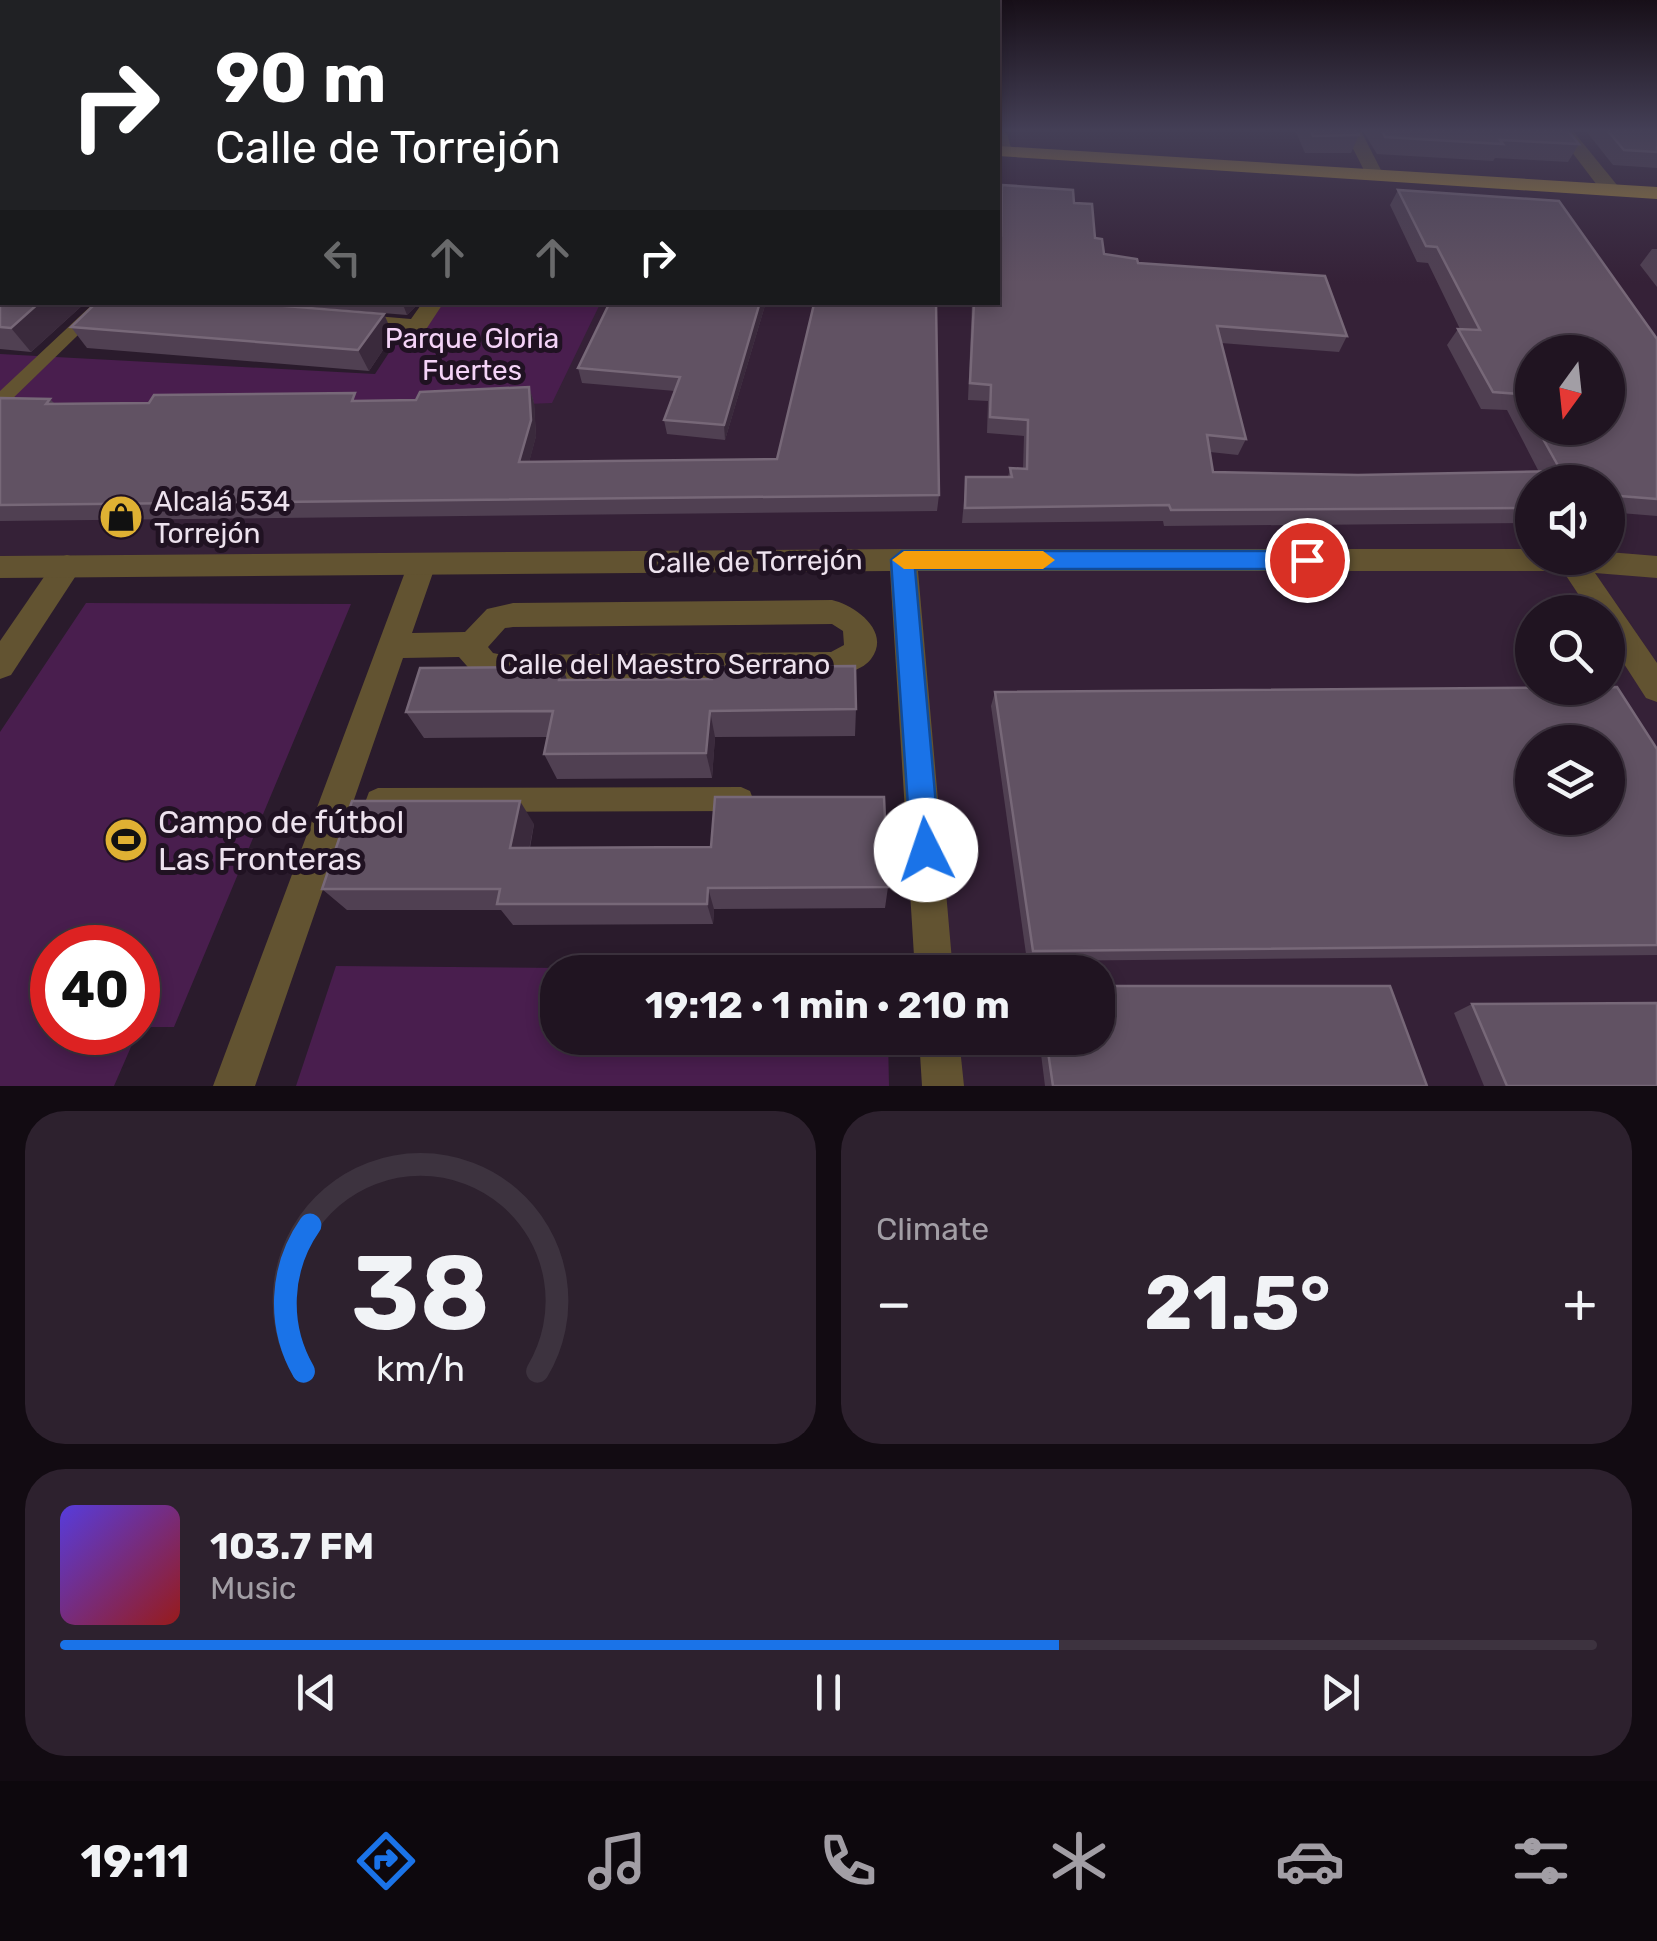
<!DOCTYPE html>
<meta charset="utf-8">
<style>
body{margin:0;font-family:Rubik,sans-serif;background:#2d212e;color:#f1f3f6;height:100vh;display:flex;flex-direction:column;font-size:38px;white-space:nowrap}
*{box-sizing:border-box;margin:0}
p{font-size:32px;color:#a29ea5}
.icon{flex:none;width:55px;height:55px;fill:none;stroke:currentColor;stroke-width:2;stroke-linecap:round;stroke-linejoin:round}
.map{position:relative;height:1086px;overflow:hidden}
.sheet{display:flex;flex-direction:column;gap:25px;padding:25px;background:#120b12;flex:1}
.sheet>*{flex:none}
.hud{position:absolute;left:0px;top:0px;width:1000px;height:305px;box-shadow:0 5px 15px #0003,0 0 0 2px #3d333f;background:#202124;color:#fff;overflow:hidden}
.needle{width:65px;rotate:195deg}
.buttons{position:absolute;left:1515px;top:335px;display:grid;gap:20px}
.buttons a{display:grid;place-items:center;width:110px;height:110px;border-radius:50%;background:#201421;box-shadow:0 5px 15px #0003,0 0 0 2px #3d333f;font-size:50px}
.speed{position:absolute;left:30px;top:925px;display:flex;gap:20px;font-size:50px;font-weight:700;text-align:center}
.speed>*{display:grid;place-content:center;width:130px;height:130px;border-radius:50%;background:#201421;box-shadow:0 5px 15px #0003,0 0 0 2px #3d333f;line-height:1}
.speed .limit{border:15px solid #d22;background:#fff;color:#111}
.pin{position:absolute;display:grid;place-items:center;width:85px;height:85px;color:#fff;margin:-42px;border:5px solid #fff;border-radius:50%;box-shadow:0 2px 10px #0007}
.me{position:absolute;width:110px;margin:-55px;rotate:356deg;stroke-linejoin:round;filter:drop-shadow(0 0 8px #0008)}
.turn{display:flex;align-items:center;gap:35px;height:210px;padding:0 50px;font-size:45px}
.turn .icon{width:130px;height:130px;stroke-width:2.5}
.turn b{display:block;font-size:70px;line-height:85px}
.lanes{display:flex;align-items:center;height:95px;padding:0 50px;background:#0003;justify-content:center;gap:50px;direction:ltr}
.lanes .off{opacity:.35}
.big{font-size:75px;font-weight:700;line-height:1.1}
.sheet .card{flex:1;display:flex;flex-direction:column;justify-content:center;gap:15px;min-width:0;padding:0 35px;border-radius:40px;background:#2d212e}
.sheet .dial{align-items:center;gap:0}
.dial svg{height:260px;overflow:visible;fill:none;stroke:#3d333f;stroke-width:7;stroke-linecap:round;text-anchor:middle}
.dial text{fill:#f1f3f6;stroke:none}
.song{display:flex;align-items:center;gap:30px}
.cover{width:120px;height:120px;border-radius:15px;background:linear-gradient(135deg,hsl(250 70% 55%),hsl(0 70% 35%))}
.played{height:10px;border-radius:5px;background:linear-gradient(90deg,#1a73e8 65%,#3d333f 65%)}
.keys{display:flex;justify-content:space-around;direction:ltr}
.heat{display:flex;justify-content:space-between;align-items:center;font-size:55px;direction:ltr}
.sheet .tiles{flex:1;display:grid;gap:25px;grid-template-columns:1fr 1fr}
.card:last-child{grid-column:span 2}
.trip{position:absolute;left:540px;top:955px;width:575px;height:100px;border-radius:40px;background:#201421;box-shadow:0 5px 15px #0003,0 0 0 2px #3d333f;font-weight:700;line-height:100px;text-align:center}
.tab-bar{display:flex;height:160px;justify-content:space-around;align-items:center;background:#0d080d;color:#a29ea5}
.tab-bar .icon{width:70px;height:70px}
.tab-bar .selected{color:#1a73e8}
.tab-bar b{font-size:45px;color:#f1f3f6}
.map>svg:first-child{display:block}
.built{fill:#352137;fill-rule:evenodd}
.green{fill:#491e4e}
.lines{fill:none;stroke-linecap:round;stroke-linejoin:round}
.pedestrian{fill:#625331;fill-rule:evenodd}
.minor{fill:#625331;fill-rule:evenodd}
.tertiary{fill:#625331;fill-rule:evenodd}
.primary{fill:#a28438;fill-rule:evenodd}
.wall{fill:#504052;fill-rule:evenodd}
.shaded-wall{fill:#3a2a3c}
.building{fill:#615263;stroke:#776878;stroke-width:2.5;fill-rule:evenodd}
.route{fill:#1a73e8;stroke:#114b97;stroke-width:2.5}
.slow{fill:#f59e0b}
.labels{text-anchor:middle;stroke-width:10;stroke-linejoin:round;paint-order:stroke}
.park-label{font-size:28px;fill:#f4d3f7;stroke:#201222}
.poi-label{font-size:28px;fill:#ede2ee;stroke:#201222;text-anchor:start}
.street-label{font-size:28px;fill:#ede2ee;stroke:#201222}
.near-poi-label{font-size:32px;fill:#ede2ee;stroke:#201222;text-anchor:start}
</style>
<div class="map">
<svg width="1657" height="1086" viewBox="0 0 1657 1086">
<rect width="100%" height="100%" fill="#2a1b2c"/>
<path class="built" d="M998,131H1657V1086H943L939,1038H1098V972H934L902,560L0,567V405L364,403L434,303L998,302ZM1532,352H1608V428H1532ZM1532,482H1608V558H1532ZM1532,612H1608V688H1532ZM1532,742H1608V818H1532Z"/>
<g class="green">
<path d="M550,302L599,306L552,403L358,411L0,412V354L375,374L396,342L414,343L442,303Z"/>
<path d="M86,603L351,604L174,1027H140L138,1031V948H52V1032L137,1033L114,1086H0V732Z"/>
<path d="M336,966L886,971L558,972V1038H888L889,1086H296Z"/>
</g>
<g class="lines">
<g class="pedestrian">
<path d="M95,302H112L6,405L0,407V391Z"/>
<path d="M741,787L750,791L753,799L750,807L741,811L378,812L369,808L366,800L369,792L378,788Z"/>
</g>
<g class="minor">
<path d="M998,131L1007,133L1012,152L1009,156H998Z"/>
<path d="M1344,131H1361L1383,174L1380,178H1368Z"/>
<path d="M1556,131H1573L1617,185V193H1603Z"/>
<path d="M423,302H444L425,331L417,333L352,328L341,321L352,314L411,319Z"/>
<path d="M422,553L432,556L436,564L412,633L465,632L487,609L513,603L832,600C854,605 892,631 871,659C864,669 845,674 834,678L503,681L474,674L459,657L403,658L255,1086H213L408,564L412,556ZM832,624L843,631L844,645L831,652L503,655L493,653L488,647L505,628L513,627Z"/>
<path d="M67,555L77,558L81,566L77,574L11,675L0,679V641L57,558Z"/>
</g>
<g class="tertiary">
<path d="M903,549H1532V558H1608V552L1657,556V578L1595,573L1657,663V702L1646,698L1608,639V612H1590L1563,571H918L953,972H915L890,571L0,578V556Z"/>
<path d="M919,1038H959L964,1086H922Z"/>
</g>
<path class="primary" d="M998,146L1657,187V199L998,156Z"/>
</g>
<g class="wall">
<path d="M1287,131H1357L1359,135L1351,153H1305L1296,132Z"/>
<path d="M1363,131H1568L1579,144L1568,162L1495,158L1493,161L1377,154Z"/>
<path d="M1586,131H1657V168L1613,165Z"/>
<path d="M1002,185L1074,203L1104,254L1138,263L1347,336L1339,352L1221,343L1246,439L1238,455L1210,452L1213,472L1358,475L1539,472L1507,410L1481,409L1447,345L1458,329H1460L1428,263L1417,262L1390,205L1398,190L1657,339V516L1608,512V482H1532V523L1164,526L1163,521L962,523L966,477H1008L1010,468L1023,469L1024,436L987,433L988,401L968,400L972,302H998L999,201ZM1532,352L1608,428H1532Z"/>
<path d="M0,231L2,302H86L31,352L0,349Z"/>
<path d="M1652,249H1657V287L1640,265Z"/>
<path d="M247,302H420L407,315Z"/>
<path d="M766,302L725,440L667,434L664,420L675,391L582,383L578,368Z"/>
<path d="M821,302H936L939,495L937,511L0,521V398L50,399L54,403L416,400L529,387L534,403L536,436L529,462L777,459Z"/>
<path d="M384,314L393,335L369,371L87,348L71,327Z"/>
<path d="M562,667L567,680L856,709L855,736L715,737L712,778L557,779L544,754L548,737L424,738L406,712Z"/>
<path d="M995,692L1657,749V955L1027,961L991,706Z"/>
<path d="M534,824L530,848L888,887L885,908L714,909L713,924L513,925L501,910H347L322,889Z"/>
<path d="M1472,1004L1657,1086H1484L1454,1013Z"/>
<path d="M1039,1038H1098L1427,1086H1045Z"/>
</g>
<g class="shaded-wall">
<path d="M0,199L2,202V220L0,222Z"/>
<path d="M40,302H86L31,352L11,328Z"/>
<path d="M402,302H420L407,315Z"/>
<path d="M760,302H766L725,440L724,425Z"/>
<path d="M384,314L393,335L369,371L358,350Z"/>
<path d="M529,387L534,403L536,436L525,478L519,462Z"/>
<path d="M562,667L573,694L559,680Z"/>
<path d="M710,711L715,737L712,778L706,753Z"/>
<path d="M520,801L534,824L525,870L510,848Z"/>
<path d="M708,888L714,909L713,924L707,904Z"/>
</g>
<g class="building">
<path d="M1311,131H1357L1359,135L1313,136Z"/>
<path d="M1382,131H1568L1579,144L1500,140L1503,144L1385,137Z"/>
<path d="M1608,131H1657V152L1624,150Z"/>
<rect x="0" y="173" width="2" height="17"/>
<path d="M1002,185L1073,190L1074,203L1092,204L1095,238L1102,239L1104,254L1137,259L1138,263L1325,276L1347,336L1217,326L1246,439L1207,435L1213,472L1358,475L1561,471L1537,428H1608V352H1532V419L1519,394L1493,392L1458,329L1480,330L1437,247L1426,246L1398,190L1559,201L1657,339V499L1608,495V482H1532V508L1171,510L1169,505L965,508L966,477H1012L1010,468L1027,469L1028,420L990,417L991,385L970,383L974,302H998V236H1001Z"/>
<path d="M0,231H2V302H40L11,328L0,327Z"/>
<path d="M97,302H237L384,314L358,350L71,327Z"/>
<path d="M610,302H760L724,425L664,420L680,377L578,368Z"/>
<path d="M822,302H936L939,495L0,505V398L50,399L46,404L149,403L154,395L355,393L352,401L416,400L420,392L529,387L531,420L519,462L777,459L814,304L822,305Z"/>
<path d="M855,666L856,709L710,711L706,753L544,754L553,711L406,712L420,668L562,667L559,680L712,679L713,667Z"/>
<path d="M1617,687L1657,749V945L1033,951L995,692ZM1532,742H1608V818H1532Z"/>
<path d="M715,797H884L888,887L708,888L707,904H497L500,889H322L352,801H520L510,848L711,847Z"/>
<path d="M1098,986H1390L1427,1086H1053L1046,1038H1098Z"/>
<path d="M1657,1003V1086H1507L1472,1004Z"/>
</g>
<linearGradient id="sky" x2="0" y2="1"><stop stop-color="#170f18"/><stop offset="0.46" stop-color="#443f56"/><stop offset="1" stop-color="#443f56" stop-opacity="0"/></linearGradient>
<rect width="1657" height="283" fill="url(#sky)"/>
<path class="route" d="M902,551H1307L1319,560L1307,569H915L940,850L936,860L926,864L915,860L911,850L891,560Z"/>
<path class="slow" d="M904,551H1043L1055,560L1043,569H904L892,560Z"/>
<defs>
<symbol id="shop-disc" viewBox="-11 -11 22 22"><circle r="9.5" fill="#dfb133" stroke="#201222"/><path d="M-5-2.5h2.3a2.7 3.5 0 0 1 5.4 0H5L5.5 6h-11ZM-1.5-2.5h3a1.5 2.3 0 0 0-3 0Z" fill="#111"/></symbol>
<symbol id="stadium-disc" viewBox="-11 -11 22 22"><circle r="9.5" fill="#dfb133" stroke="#201222"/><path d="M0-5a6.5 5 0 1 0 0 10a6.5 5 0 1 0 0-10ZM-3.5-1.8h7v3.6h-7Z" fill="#111"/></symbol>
</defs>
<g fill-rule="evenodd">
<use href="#shop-disc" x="96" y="492" width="50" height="50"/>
<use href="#stadium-disc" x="101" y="815" width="50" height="50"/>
</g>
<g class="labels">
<g class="park-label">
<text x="472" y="348">Parque Gloria<tspan x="472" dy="32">Fuertes</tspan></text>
</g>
<g class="poi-label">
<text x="154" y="511">Alcalá 534<tspan x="154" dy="32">Torrejón</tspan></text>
</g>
<g class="street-label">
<text transform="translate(755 561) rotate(-1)" y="10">Calle de Torrejón</text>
<text x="665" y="674">Calle del Maestro Serrano</text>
</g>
<g class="near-poi-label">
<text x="158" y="833">Campo de fútbol<tspan x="158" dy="37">Las Fronteras</tspan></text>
</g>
</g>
</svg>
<div class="buttons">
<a><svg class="needle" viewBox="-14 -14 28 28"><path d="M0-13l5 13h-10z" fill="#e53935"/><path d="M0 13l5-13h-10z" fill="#a29ea5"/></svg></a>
<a><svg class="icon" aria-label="sound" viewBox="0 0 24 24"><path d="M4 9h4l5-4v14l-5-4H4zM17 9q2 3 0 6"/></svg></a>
<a><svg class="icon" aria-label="search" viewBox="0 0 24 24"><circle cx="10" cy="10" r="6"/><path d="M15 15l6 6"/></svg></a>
<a><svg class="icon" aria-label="layers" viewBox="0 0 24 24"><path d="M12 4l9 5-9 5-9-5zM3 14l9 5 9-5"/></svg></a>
</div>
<div class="speed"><div class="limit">40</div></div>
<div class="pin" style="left:1307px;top:560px;background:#d93025"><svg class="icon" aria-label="arrive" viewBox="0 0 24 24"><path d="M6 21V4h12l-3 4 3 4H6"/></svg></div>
<svg class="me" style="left:926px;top:850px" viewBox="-20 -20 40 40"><circle r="19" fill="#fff"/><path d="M0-13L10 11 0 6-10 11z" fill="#1a73e8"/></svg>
<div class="trip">19:12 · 1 min · 210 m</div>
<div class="hud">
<div class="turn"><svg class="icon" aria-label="right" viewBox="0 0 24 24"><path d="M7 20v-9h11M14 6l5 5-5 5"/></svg><div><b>90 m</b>Calle de Torrejón</div></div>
<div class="lanes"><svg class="icon off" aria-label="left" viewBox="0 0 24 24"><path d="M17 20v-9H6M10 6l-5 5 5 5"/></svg><svg class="icon off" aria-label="ahead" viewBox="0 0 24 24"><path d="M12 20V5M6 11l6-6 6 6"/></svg><svg class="icon off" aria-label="ahead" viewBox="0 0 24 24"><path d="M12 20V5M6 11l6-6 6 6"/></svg><svg class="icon" aria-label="right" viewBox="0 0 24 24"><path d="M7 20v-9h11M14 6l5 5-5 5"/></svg></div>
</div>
</div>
<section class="sheet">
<div class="tiles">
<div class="card dial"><svg viewBox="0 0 100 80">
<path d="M14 69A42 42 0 1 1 86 69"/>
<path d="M14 69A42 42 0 0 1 16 24" stroke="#1a73e8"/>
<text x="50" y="56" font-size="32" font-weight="700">38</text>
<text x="50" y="72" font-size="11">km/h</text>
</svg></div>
<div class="card"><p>Climate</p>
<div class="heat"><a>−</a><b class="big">21.5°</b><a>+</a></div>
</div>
<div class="card">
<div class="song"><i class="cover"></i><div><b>103.7 FM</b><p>Music</p></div></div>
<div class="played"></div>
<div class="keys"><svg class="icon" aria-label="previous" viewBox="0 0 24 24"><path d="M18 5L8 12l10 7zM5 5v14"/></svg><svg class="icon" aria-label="pause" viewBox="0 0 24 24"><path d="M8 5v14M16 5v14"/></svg><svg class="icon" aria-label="next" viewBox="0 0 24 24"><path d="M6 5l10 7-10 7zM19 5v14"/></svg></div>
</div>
</div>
</section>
<nav class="tab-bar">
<b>19:11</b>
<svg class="icon selected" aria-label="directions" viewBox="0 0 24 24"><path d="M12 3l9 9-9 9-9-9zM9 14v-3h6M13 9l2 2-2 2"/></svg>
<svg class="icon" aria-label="music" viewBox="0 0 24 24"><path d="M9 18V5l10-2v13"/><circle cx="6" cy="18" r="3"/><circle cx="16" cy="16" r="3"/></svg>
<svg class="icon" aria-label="phone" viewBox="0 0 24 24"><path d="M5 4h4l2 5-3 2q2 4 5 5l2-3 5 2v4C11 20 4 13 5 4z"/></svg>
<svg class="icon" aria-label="climate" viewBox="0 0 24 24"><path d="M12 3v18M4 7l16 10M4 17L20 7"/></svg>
<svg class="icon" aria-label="car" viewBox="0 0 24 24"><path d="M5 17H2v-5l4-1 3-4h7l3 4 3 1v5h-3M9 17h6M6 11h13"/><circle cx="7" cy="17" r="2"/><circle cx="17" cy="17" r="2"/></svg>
<svg class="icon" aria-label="filters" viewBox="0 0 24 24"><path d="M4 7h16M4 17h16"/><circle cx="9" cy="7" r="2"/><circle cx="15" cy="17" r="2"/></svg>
</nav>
